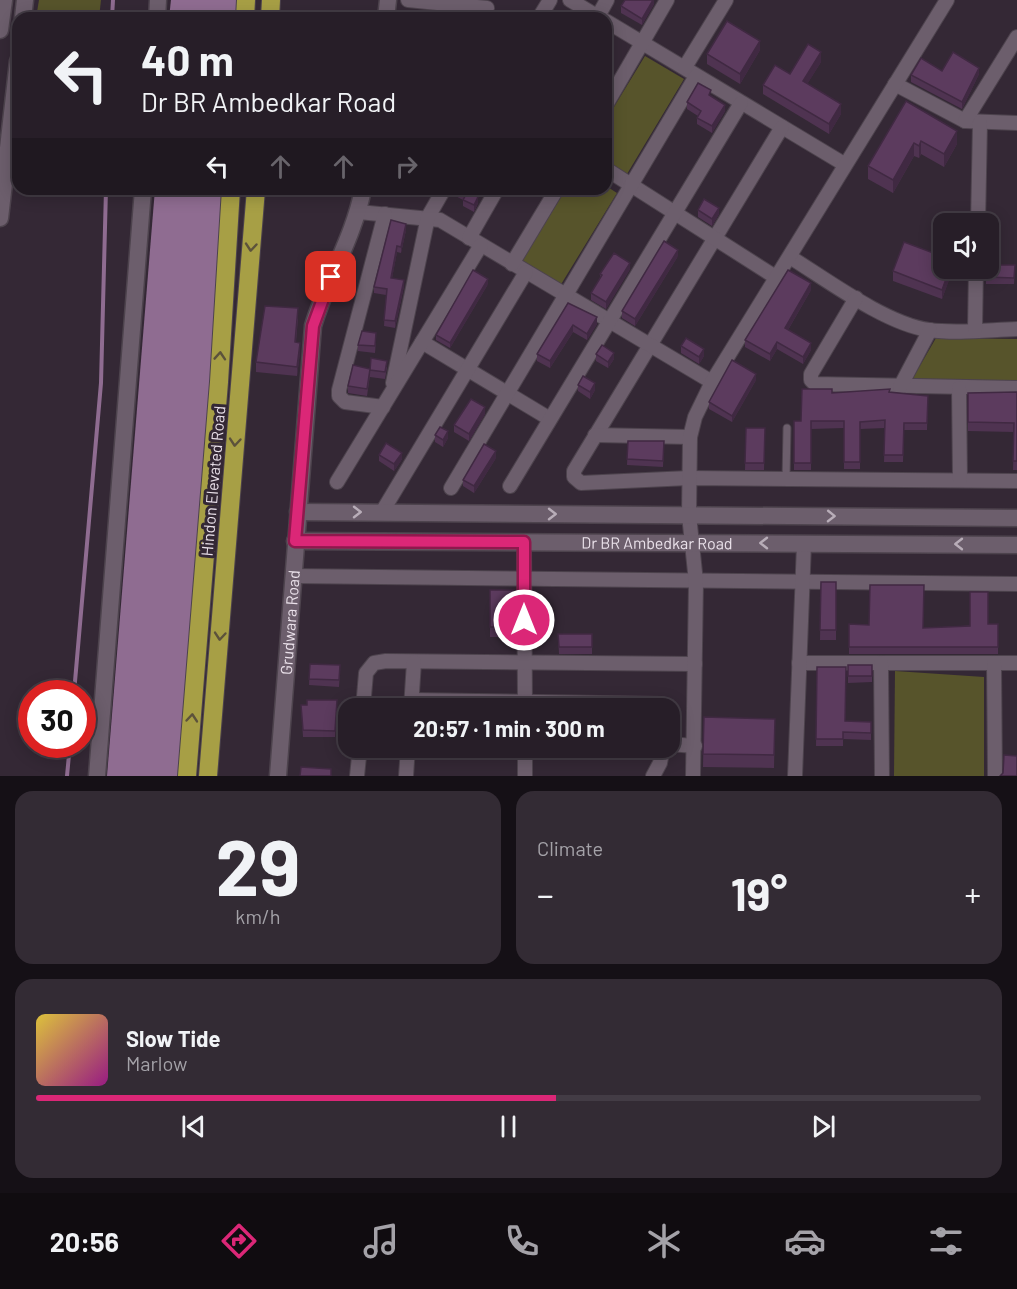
<!DOCTYPE html>
<meta charset="utf-8">
<style>
body{margin:0;font-family:Barlow,sans-serif;background:#332b34;color:#f1f3f6;height:100vh;display:flex;flex-direction:column;font-size:22px;white-space:nowrap}
*{box-sizing:border-box;margin:0}
p{font-size:20px;color:#a4a2a8}
.icon{flex:none;width:33px;height:33px;fill:none;stroke:currentColor;stroke-width:2;stroke-linecap:round;stroke-linejoin:round}
.map{position:relative;height:776px;overflow:hidden}
.panel{display:flex;flex-direction:column;gap:15px;padding:15px;background:#151016;flex:1}
.panel>*{flex:none}
.hud{position:absolute;left:12px;top:12px;width:600px;height:183px;border-radius:18px;box-shadow:0 3px 15px #0003,0 0 0 2px #433c45;background:#271e28;color:#f1f3f6;overflow:hidden}
.tools{position:absolute;left:933px;top:213px;display:grid;gap:12px}
.tools a{display:grid;place-items:center;width:66px;height:66px;border-radius:12px;background:#271e28;box-shadow:0 3px 15px #0003,0 0 0 2px #433c45;font-size:30px}
.speed{position:absolute;left:18px;top:680px;display:flex;gap:12px;font-size:30px;font-weight:700;text-align:center}
.speed>*{display:grid;place-content:center;width:78px;height:78px;border-radius:50%;background:#271e28;box-shadow:0 3px 15px #0003,0 0 0 2px #433c45;line-height:1}
.speed .limit{border:9px solid #d22;background:#fff;color:#111}
.pin{position:absolute;display:grid;place-items:center;width:51px;height:51px;color:#fff;margin:-26px;border-radius:12px;box-shadow:0 3px 9px #0006}
.me{position:absolute;width:66px;margin:-33px;rotate:0deg;stroke-linejoin:round;filter:drop-shadow(0 0 4px #0008)}
.turn{display:flex;align-items:center;gap:21px;height:126px;padding:0 30px;font-size:27px}
.turn .icon{width:78px;height:78px;stroke-width:2.5}
.turn b{display:block;font-size:42px;line-height:51px}
.lanes{display:flex;align-items:center;height:57px;padding:0 30px;background:#0003;justify-content:center;gap:30px;direction:ltr}
.lanes .off{opacity:.35}
.big{font-size:45px;font-weight:700;line-height:1.1}
.panel .tile{flex:1;display:flex;flex-direction:column;justify-content:center;gap:9px;min-width:0;padding:0 21px;border-radius:18px;background:#332b34}
.panel .dial{align-items:center;gap:0}
.dial b{font-size:78px;line-height:1}
.song{display:flex;align-items:center;gap:18px}
.cover{width:72px;height:72px;border-radius:9px;background:linear-gradient(135deg,hsl(50 70% 55%),hsl(310 70% 35%))}
.played{height:6px;border-radius:3px;background:linear-gradient(90deg,#db2777 55%,#433c45 55%)}
.keys{display:flex;justify-content:space-around;direction:ltr}
.heat{display:flex;justify-content:space-between;align-items:center;font-size:33px;direction:ltr}
.panel .tiles{flex:1;display:grid;gap:15px;grid-template-columns:1fr 1fr}
.tile:last-child{grid-column:span 2}
.trip{position:absolute;left:338px;top:698px;width:342px;height:60px;border-radius:18px;background:#271e28;box-shadow:0 3px 15px #0003,0 0 0 2px #433c45;font-weight:700;line-height:60px;text-align:center}
.tabs{display:flex;height:96px;justify-content:space-around;align-items:center;background:#100c10;color:#a4a2a8}
.tabs .icon{width:42px;height:42px}
.tabs .on{color:#db2777}
.tabs b{font-size:27px;color:#f1f3f6}
.map>svg:first-child{display:block}
.green{fill:#57542b}
.water{fill:#8f6c91}
.lines{fill:none;stroke-linecap:round;stroke-linejoin:round}
.stream{stroke:#8f6c91;stroke-width:4}
.service-casing{stroke:#4d434d;stroke-width:9}
.minor-casing{stroke:#4d434d;stroke-width:16}
.tertiary-casing{stroke:#4d434d;stroke-width:19}
.motorway-casing{stroke:#4d434d;stroke-width:20}
.service{stroke:#6c5e6c;stroke-width:7}
.minor{stroke:#6c5e6c;stroke-width:14}
.tertiary{stroke:#6c5e6c;stroke-width:16}
.motorway{stroke:#a79f45;stroke-width:18}
.wall{fill:#4f3351}
.shaded-wall{fill:#402942}
.building{fill:#5c3b5e;stroke:#402942;stroke-width:1.5}
.oneway{stroke:#5c523b}
.oneway2{stroke:#b8adb8}
.route-casing{stroke:#8e194d;stroke-width:15}
.route{stroke:#db2777;stroke-width:10}
.labels{text-anchor:middle;stroke-width:6;stroke-linejoin:round;paint-order:stroke}
.street-label{font-size:16px;fill:#eae1ea;stroke:#342835}
</style>
<div class="map">
<svg width="1017" height="776" viewBox="0 0 1017 776">
<rect width="100%" height="100%" fill="#342835"/>
<g class="green">
<path d="M39,0H101L99,18H36Z"/>
<path d="M645,56L684,79L624,179L606,168V120Z"/>
<path d="M606,186L617,193L560,286L521,262L566,189H606Z"/>
<path d="M936,338L1017,339V384L910,383Z"/>
<path d="M895,671L984,677V776H894Z"/>
</g>
<g class="water">
<path d="M171,0H251L250,18H169Z"/>
<path d="M155,189H236L187,776H107Z"/>
</g>
<g class="lines">
<g class="stream">
<path d="M112,18L113,0"/>
<path d="M74,693L101,383L106,189"/>
<path d="M67,776L70,744"/>
</g>
<defs>
<path id="service" d="M786,479L787,428"/>
<g id="minor">
<path d="M408,0L487,8"/>
<path d="M570,0L600,18"/>
<path d="M539,18L550,0"/>
<path d="M597,18L607,0"/>
<path d="M606,21L844,164"/>
<path d="M685,67L726,0"/>
<path d="M895,84L965,121L1017,123"/>
<path d="M606,105L667,0"/>
<path d="M965,121L1017,37"/>
<path d="M782,127L574,471V477L581,483L689,478L1017,481"/>
<path d="M606,169L777,278"/>
<path d="M359,212L440,220L712,382"/>
<path d="M978,224L980,123"/>
<path d="M469,238L497,189"/>
<path d="M790,257C827,280 886,324 929,330C957,334 988,330 1017,329"/>
<path d="M512,264L557,189"/>
<path d="M856,298L811,374V380L815,384L1017,388"/>
<path d="M975,330L976,268"/>
<path d="M422,342L550,419"/>
<path d="M393,383L428,217L444,189"/>
<path d="M900,387L930,330"/>
<path d="M959,388L960,480"/>
<path d="M383,407L345,402L339,396V390L385,214"/>
<path d="M595,435L690,437"/>
<path d="M337,482L481,245"/>
<path d="M510,486L741,103"/>
<path d="M451,488L696,76"/>
<path d="M382,512L526,272"/>
<path d="M524,542L525,708"/>
<path d="M293,576L1017,584"/>
<path d="M799,663H1017"/>
<path d="M881,663L882,776"/>
<path d="M994,663L995,776"/>
<path d="M412,700L662,704"/>
<path d="M363,708L366,673L374,663L386,661L695,664"/>
<path d="M411,708L414,662"/>
<path d="M669,744L695,746"/>
<path d="M357,776L360,747"/>
<path d="M406,776L408,747"/>
<path d="M525,776V747"/>
<path d="M653,776L660,763L663,747"/>
<path d="M693,776L696,582L689,515L690,437L695,417L712,382L947,0"/>
<path d="M795,776L804,544"/>
</g>
<g id="tertiary">
<path d="M23,18L25,0"/>
<path d="M157,18L158,0"/>
<path d="M386,18L388,0"/>
<path d="M0,30L4,0"/>
<path d="M0,218L18,61"/>
<path d="M298,512L1017,518"/>
<path id="s1" d="M295,541L1017,545"/>
<path d="M97,776L143,189"/>
<path id="s2" d="M278,776L313,326C327,279 354,237 363,189"/>
</g>
<g id="motorway">
<path d="M245,18L246,0"/>
<path d="M270,18L271,0"/>
<path d="M187,776L219,382L231,189"/>
<path d="M208,776L256,189"/>
</g>
</defs>
<use href="#service" class="service-casing"/>
<use href="#minor" class="minor-casing"/>
<use href="#tertiary" class="tertiary-casing"/>
<use href="#motorway" class="motorway-casing"/>
<use href="#service" class="service"/>
<use href="#minor" class="minor"/>
<use href="#tertiary" class="tertiary"/>
<use href="#motorway" class="motorway"/>
</g>
<g class="wall">
<path d="M654,0V4L642,25L621,13V6Z"/>
<path d="M760,50L740,84L707,64V54Z"/>
<path d="M821,62L807,84L841,114L829,134L763,94V85Z"/>
<path d="M979,74L962,109L911,82V75Z"/>
<path d="M711,96L725,111L712,133L697,124V118L698,116L687,109V102Z"/>
<path d="M906,101L957,144L944,167L921,154L919,158L914,156L893,193L868,179V166Z"/>
<path d="M452,189H471V192L478,203L474,212L463,206V200L452,194Z"/>
<path d="M698,210L719,214L712,226L698,217Z"/>
<path d="M406,230L401,253L397,252L392,278L404,286L395,328L384,326L386,295L374,293V287Z"/>
<path d="M678,256L635,326L622,318V311Z"/>
<path d="M1015,265L1014,284H986V268Z"/>
<path d="M953,268L942,299L893,281V271Z"/>
<path d="M630,269L606,309L591,300V293L600,280V274Z"/>
<path d="M488,284L450,348L436,340V335Z"/>
<path d="M811,290L788,330L811,350L803,364L777,349L770,361L745,347V340Z"/>
<path d="M568,303L597,324L587,340L573,332L550,368L537,361V354Z"/>
<path d="M298,318L296,342L300,352L297,376L256,372V362Z"/>
<path d="M376,340L375,353L358,351V345Z"/>
<path d="M681,346L704,356L699,364L681,353Z"/>
<path d="M596,354L614,359L608,368L596,361Z"/>
<path d="M387,367L385,379L370,377V370Z"/>
<path d="M370,375L367,396L348,393V386Z"/>
<path d="M756,380L732,422L709,409V402Z"/>
<path d="M578,385L595,390L590,399L578,391Z"/>
<path d="M889,392L928,396L927,430H904L903,462H884L885,428L860,429V469H844V428L811,429V470H794V421H801L832,393Z"/>
<path d="M1017,392V470H1013L1014,432L968,431V393Z"/>
<path d="M485,414L469,441L454,432V425Z"/>
<path d="M746,428H765L764,470H745Z"/>
<path d="M435,435L448,438L443,447L435,442Z"/>
<path d="M628,441H664L663,467L627,465Z"/>
<path d="M379,455L402,459L394,471L379,461Z"/>
<path d="M496,458L474,493L463,486V480Z"/>
<path d="M821,582H836V640H820Z"/>
<rect x="490" y="590" width="24" height="47"/>
<path d="M849,624L923,628L998,624V654H849Z"/>
<path d="M558,634H592V654H559Z"/>
<path d="M310,664L340,672L339,687L309,685Z"/>
<path d="M848,665H872V682L848,683Z"/>
<path d="M817,667L845,721L871,722V740L843,739V746H816Z"/>
<path d="M337,700L335,737H303L301,705H307Z"/>
<path d="M704,717L775,719L774,768L703,767Z"/>
</g>
<g class="shaded-wall">
<path d="M653,0H654V4L642,25V19Z"/>
<path d="M760,41V50L740,84V74Z"/>
<path d="M821,52V62L803,91V81Z"/>
<path d="M979,68V74L962,109V102Z"/>
<path d="M841,104V114L829,134V124Z"/>
<path d="M725,105V111L712,133V126Z"/>
<path d="M957,131V144L944,167V154Z"/>
<path d="M921,141V154L919,158V146Z"/>
<path d="M914,143V156L893,193V180Z"/>
<path d="M478,197V203L474,212V205Z"/>
<path d="M719,208V214L712,226V219Z"/>
<path d="M406,224V230L401,253V247Z"/>
<path d="M397,246V252L391,284V278Z"/>
<path d="M678,250V256L635,326V319Z"/>
<path d="M630,263V269L606,309V302Z"/>
<path d="M950,268H953V270L942,299V290Z"/>
<path d="M488,279V284L450,348V343Z"/>
<path d="M404,280V286L395,328V321Z"/>
<path d="M811,283V290L785,335V328Z"/>
<path d="M597,317V324L587,340V334Z"/>
<path d="M573,325V332L550,368V361Z"/>
<path d="M777,342V349L770,361V354Z"/>
<path d="M300,343V352L297,376V367Z"/>
<path d="M811,343V350L803,364V357Z"/>
<path d="M704,349V356L699,364V357Z"/>
<path d="M614,353V359L608,368V362Z"/>
<path d="M756,374V380L732,422V416Z"/>
<path d="M595,383V390L590,399V392Z"/>
<path d="M485,407V414L469,441V434Z"/>
<path d="M448,431V438L443,447V440Z"/>
<path d="M496,451V458L474,493V486Z"/>
<path d="M402,453V459L394,471V464Z"/>
</g>
<g class="building">
<path d="M625,0H653L642,19L621,6Z"/>
<path d="M727,21L760,41L740,74L707,54Z"/>
<path d="M808,44L821,52L803,81L841,104L829,124L763,85L775,65L790,74Z"/>
<path d="M953,52L979,68L962,102L911,75L921,58L942,71Z"/>
<path d="M698,83L711,90L709,95L725,105L712,126L697,118L701,111L687,102Z"/>
<path d="M906,101L957,131L944,154L921,141L919,146L914,143L893,180L868,166Z"/>
<path d="M455,189H469L465,195Z"/>
<path d="M468,191L478,197L474,205L463,200Z"/>
<path d="M704,199L719,208L712,219L698,210Z"/>
<path d="M391,220L406,224L401,247L397,246L391,278L404,280L395,321L384,320L387,289L374,287Z"/>
<path d="M664,241L678,250L635,319L622,311Z"/>
<path d="M904,242L944,257V268H950L942,290L893,271Z"/>
<path d="M614,253L630,263L606,302L591,293L602,275L600,274Z"/>
<path d="M988,265H1015L1014,278L986,277V268H988Z"/>
<path d="M473,270L488,279L450,343L436,335Z"/>
<path d="M788,270L811,283L785,328L811,343L803,357L777,342L770,354L745,340Z"/>
<path d="M568,303L597,317L587,334L573,325L550,361L537,354Z"/>
<path d="M265,306L298,308L295,342L300,343L297,367L256,362Z"/>
<path d="M362,331L376,333L375,346L358,345Z"/>
<path d="M686,338L704,349L699,357L681,346Z"/>
<path d="M602,345L614,353L608,362L596,354Z"/>
<path d="M371,358L387,361L385,372L370,370Z"/>
<path d="M732,360L756,374L732,416L709,402Z"/>
<path d="M353,365L370,369L367,389L348,386Z"/>
<path d="M583,376L595,383L590,392L578,385Z"/>
<path d="M802,389H832V393L890,389L889,392L928,396L927,423H904L903,455H884L885,420L860,422V462H844V421H811V463H794V421H801Z"/>
<path d="M1017,392V461H1013L1014,423L968,422V393Z"/>
<path d="M471,399L485,407L469,434L454,425Z"/>
<path d="M440,427L448,431L443,440L435,435Z"/>
<path d="M746,428H765L764,463H745Z"/>
<path d="M628,441H664L663,461L627,459Z"/>
<path d="M386,443L402,453L394,464L379,455Z"/>
<path d="M484,444L496,451L474,486L463,480Z"/>
<path d="M821,582H836V630H820Z"/>
<path d="M870,585H924L923,628L970,626V592H988V624H998V647H849V624L869,625Z"/>
<rect x="490" y="590" width="24" height="37"/>
<path d="M558,634H592V647H559Z"/>
<path d="M310,664L340,665L339,680L309,679Z"/>
<rect x="848" y="665" width="24" height="11"/>
<path d="M817,667H846L845,721L871,722V733L843,732V739H816Z"/>
<path d="M307,700H337L335,731L303,730L301,705H307Z"/>
<path d="M704,717L775,719L774,755L703,754Z"/>
<path d="M1004,755L1017,756V776H1000L1003,773Z"/>
<path d="M301,767L331,769V776H300Z"/>
</g>
<defs><path id="oneway-chevron" d="M-2-3.5L2.5 0L-2 3.5" fill="none" stroke-width="1.6" stroke-linecap="round" stroke-linejoin="round" transform="scale(1.5)"/></defs>
<g class="oneway">
<use href="#oneway-chevron" transform="translate(251 247) rotate(95)"/>
<use href="#oneway-chevron" transform="translate(220 356) rotate(-86)"/>
<use href="#oneway-chevron" transform="translate(235 442) rotate(95)"/>
<use href="#oneway-chevron" transform="translate(220 636) rotate(95)"/>
<use href="#oneway-chevron" transform="translate(192 718) rotate(-85)"/>
</g>
<g class="oneway2">
<use href="#oneway-chevron" transform="translate(357 512)"/>
<use href="#oneway-chevron" transform="translate(552 514)"/>
<use href="#oneway-chevron" transform="translate(831 516) rotate(1)"/>
<use href="#oneway-chevron" transform="translate(764 543) rotate(-180)"/>
<use href="#oneway-chevron" transform="translate(959 544) rotate(-180)"/>
</g>
<g class="lines">
<defs>
<path id="route" d="M331,277L313,326L295,541L524,542V620"/>
</defs>
<use href="#route" class="route-casing"/>
<use href="#route" class="route"/>
</g>
<g class="labels">
<g class="street-label">
<text transform="translate(213 481) rotate(-85)" y="6">Hindon Elevated Road</text>
<text dy="6" stroke="none"><textPath href="#s1" startOffset="362">Dr BR Ambedkar Road</textPath></text>
<text dy="6" stroke="none"><textPath href="#s2" startOffset="154">Grudwara Road</textPath></text>
</g>
</g>
</svg>
<div class="tools">
<a><svg class="icon" aria-label="sound" viewBox="0 0 24 24"><path d="M4 9h4l5-4v14l-5-4H4zM17 9q2 3 0 6"/></svg></a>
</div>
<div class="speed"><div class="limit">30</div></div>
<div class="pin" style="left:331px;top:277px;background:#d93025"><svg class="icon" aria-label="arrive" viewBox="0 0 24 24"><path d="M6 21V4h12l-3 4 3 4H6"/></svg></div>
<svg class="me" style="left:524px;top:620px" viewBox="-20 -20 40 40"><circle r="17" fill="#db2777" stroke="#fff" stroke-width="3"/><path d="M0-11L8 9 0 5-8 9z" fill="#fff"/></svg>
<div class="trip">20:57 · 1 min · 300 m</div>
<div class="hud">
<div class="turn"><svg class="icon" aria-label="left" viewBox="0 0 24 24"><path d="M17 20v-9H6M10 6l-5 5 5 5"/></svg><div><b>40 m</b>Dr BR Ambedkar Road</div></div>
<div class="lanes"><svg class="icon" aria-label="left" viewBox="0 0 24 24"><path d="M17 20v-9H6M10 6l-5 5 5 5"/></svg><svg class="icon off" aria-label="ahead" viewBox="0 0 24 24"><path d="M12 20V5M6 11l6-6 6 6"/></svg><svg class="icon off" aria-label="ahead" viewBox="0 0 24 24"><path d="M12 20V5M6 11l6-6 6 6"/></svg><svg class="icon off" aria-label="right" viewBox="0 0 24 24"><path d="M7 20v-9h11M14 6l5 5-5 5"/></svg></div>
</div>
</div>
<section class="panel">
<div class="tiles">
<div class="tile dial"><b>29</b><p>km/h</p></div>
<div class="tile"><p>Climate</p>
<div class="heat"><a>−</a><b class="big">19°</b><a>+</a></div>
</div>
<div class="tile">
<div class="song"><i class="cover"></i><div><b>Slow Tide</b><p>Marlow</p></div></div>
<div class="played"></div>
<div class="keys"><svg class="icon" aria-label="previous" viewBox="0 0 24 24"><path d="M18 5L8 12l10 7zM5 5v14"/></svg><svg class="icon" aria-label="pause" viewBox="0 0 24 24"><path d="M8 5v14M16 5v14"/></svg><svg class="icon" aria-label="next" viewBox="0 0 24 24"><path d="M6 5l10 7-10 7zM19 5v14"/></svg></div>
</div>
</div>
</section>
<nav class="tabs">
<b>20:56</b>
<svg class="icon on" aria-label="directions" viewBox="0 0 24 24"><path d="M12 3l9 9-9 9-9-9zM9 14v-3h6M13 9l2 2-2 2"/></svg>
<svg class="icon" aria-label="music" viewBox="0 0 24 24"><path d="M9 18V5l10-2v13"/><circle cx="6" cy="18" r="3"/><circle cx="16" cy="16" r="3"/></svg>
<svg class="icon" aria-label="phone" viewBox="0 0 24 24"><path d="M5 4h4l2 5-3 2q2 4 5 5l2-3 5 2v4C11 20 4 13 5 4z"/></svg>
<svg class="icon" aria-label="climate" viewBox="0 0 24 24"><path d="M12 3v18M4 7l16 10M4 17L20 7"/></svg>
<svg class="icon" aria-label="car" viewBox="0 0 24 24"><path d="M5 17H2v-5l4-1 3-4h7l3 4 3 1v5h-3M9 17h6M6 11h13"/><circle cx="7" cy="17" r="2"/><circle cx="17" cy="17" r="2"/></svg>
<svg class="icon" aria-label="filters" viewBox="0 0 24 24"><path d="M4 7h16M4 17h16"/><circle cx="9" cy="7" r="2"/><circle cx="15" cy="17" r="2"/></svg>
</nav>
